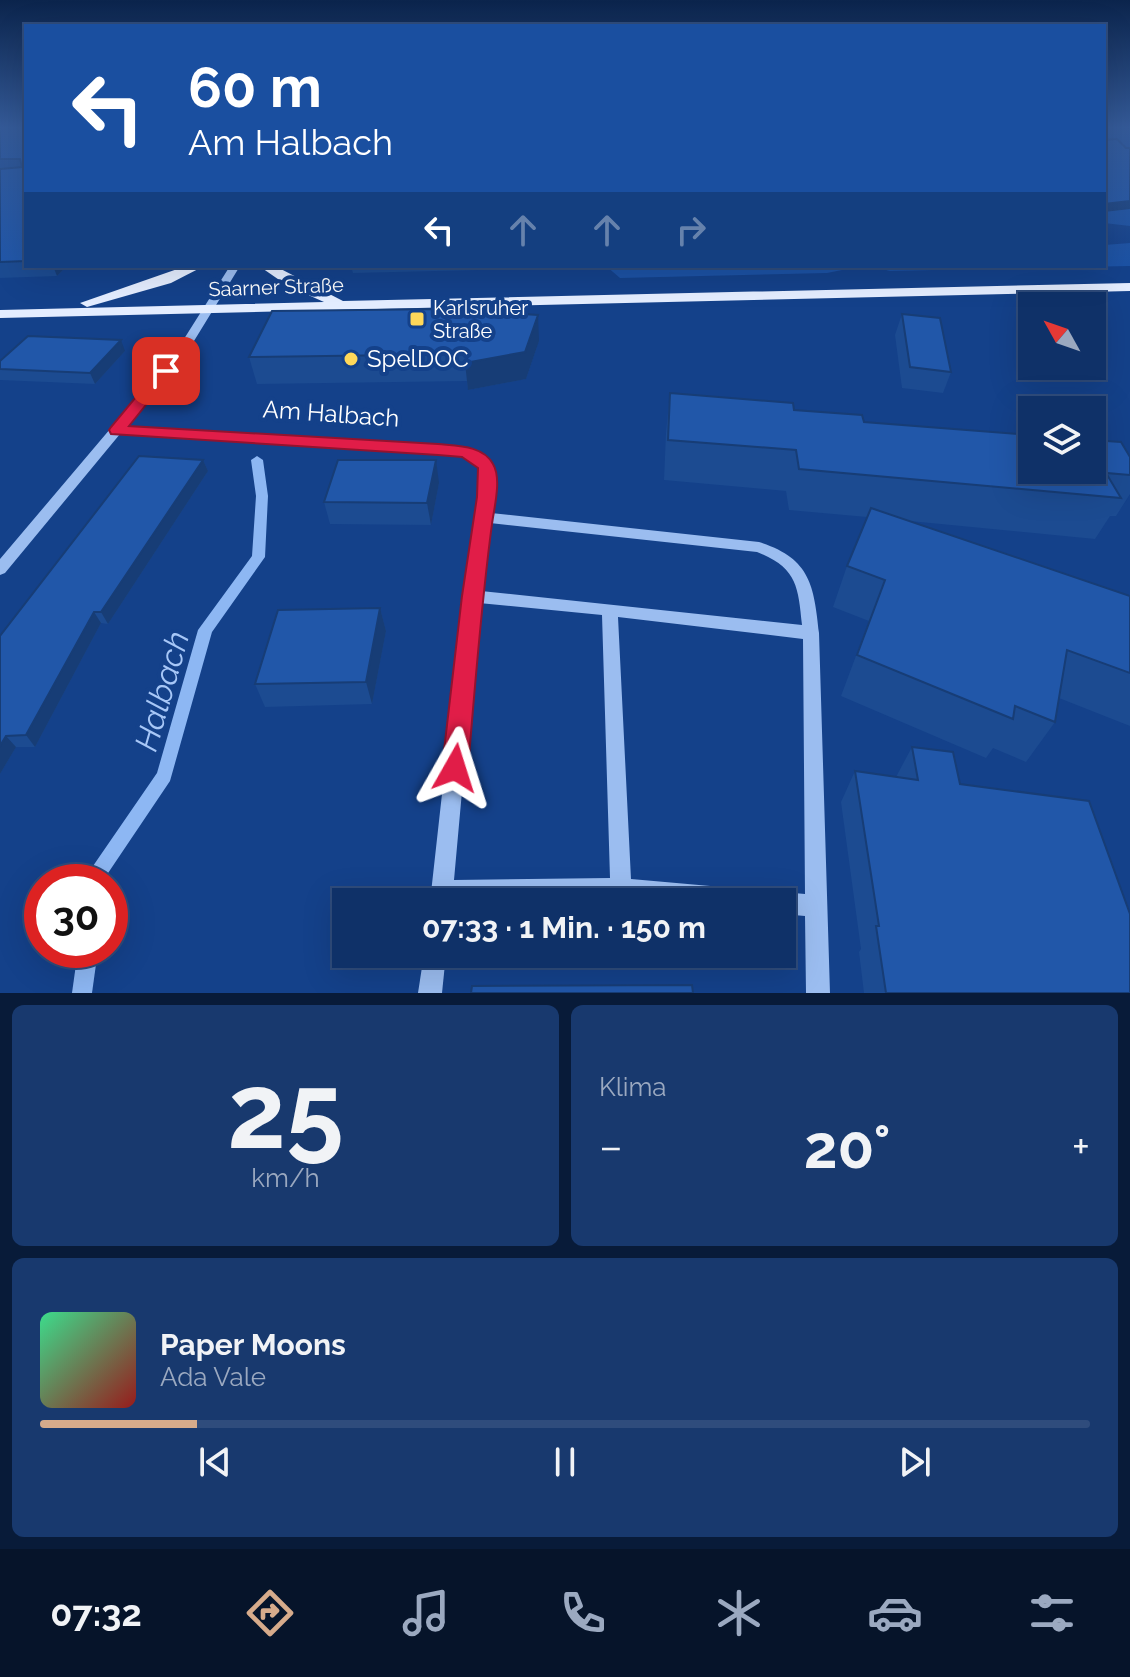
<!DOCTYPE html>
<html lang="de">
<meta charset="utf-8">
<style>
body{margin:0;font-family:Raleway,sans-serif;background:#18396e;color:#f1f3f6;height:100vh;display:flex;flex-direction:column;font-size:30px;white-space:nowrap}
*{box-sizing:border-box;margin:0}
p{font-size:26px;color:#9ba9c0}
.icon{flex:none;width:44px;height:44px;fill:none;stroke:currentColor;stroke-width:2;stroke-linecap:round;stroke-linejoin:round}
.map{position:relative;height:993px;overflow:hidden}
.panel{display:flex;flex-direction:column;gap:12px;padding:12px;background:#081b39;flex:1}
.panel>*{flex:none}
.guide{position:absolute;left:24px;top:24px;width:1082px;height:244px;border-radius:0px;box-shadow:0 8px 32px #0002,0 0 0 2px #2f4c7c;background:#1a4fa0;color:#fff;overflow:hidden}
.needle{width:52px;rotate:310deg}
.tools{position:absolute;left:1018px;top:292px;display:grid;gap:16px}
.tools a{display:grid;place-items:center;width:88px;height:88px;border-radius:0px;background:#0f3168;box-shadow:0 8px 32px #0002,0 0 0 2px #2f4c7c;font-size:40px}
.speed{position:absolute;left:24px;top:864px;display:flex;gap:16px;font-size:40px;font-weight:700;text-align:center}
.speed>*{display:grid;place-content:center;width:104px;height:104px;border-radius:50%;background:#0f3168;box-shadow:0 8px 32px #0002,0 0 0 2px #2f4c7c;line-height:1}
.speed .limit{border:12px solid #d22;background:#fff;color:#111}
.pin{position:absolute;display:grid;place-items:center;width:68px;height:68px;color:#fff;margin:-34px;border-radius:16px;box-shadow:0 4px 12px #0006}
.me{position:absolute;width:88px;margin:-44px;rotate:6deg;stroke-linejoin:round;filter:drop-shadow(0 0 6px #0008)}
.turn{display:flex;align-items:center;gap:28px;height:168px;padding:0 32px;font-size:36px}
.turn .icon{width:104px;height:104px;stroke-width:2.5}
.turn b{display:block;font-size:56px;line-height:68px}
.lanes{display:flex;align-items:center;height:76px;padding:0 32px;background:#0003;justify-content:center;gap:40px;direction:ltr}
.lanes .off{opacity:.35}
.big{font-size:60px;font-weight:700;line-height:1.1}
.panel .card{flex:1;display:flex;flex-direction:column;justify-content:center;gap:12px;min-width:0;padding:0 28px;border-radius:12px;background:#18396e}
.panel .dial{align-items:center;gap:0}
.dial b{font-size:104px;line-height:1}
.song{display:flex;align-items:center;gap:24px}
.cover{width:96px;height:96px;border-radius:12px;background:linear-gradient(135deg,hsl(150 70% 55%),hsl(0 70% 35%))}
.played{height:8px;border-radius:4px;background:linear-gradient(90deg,#d6ab8b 15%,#2f4c7c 15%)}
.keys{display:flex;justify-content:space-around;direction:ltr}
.heat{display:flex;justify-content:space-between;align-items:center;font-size:44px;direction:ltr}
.panel .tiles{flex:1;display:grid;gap:12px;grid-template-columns:1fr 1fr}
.card:last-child{grid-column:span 2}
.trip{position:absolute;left:332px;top:888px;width:464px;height:80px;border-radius:0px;background:#0f3168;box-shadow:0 8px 32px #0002,0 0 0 2px #2f4c7c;font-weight:700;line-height:80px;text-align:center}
.menu{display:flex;height:128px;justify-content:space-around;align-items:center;background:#06142a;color:#9ba9c0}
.menu .icon{width:56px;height:56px}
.menu .selected{color:#d6ab8b}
.menu b{font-size:36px;color:#f1f3f6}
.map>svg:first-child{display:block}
.green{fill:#1c52a4}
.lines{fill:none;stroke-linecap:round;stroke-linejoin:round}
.stream{fill:#8db7f3;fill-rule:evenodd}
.minor{fill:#9bbdf0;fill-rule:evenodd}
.major{fill:#e4edff;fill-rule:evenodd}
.wall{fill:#1c4b91}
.shaded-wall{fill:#173d76}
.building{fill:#2157a9;stroke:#173d76;stroke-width:2}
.route{fill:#e11d48;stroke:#92132f;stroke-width:2}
.poi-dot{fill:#ffd85a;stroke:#14418a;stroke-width:3}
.labels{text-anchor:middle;stroke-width:8;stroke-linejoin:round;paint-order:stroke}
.far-street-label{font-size:20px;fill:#fff;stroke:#14418a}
.far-poi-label{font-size:20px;fill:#fff;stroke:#14418a;text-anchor:start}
.poi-label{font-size:24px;fill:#fff;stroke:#14418a;text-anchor:start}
.street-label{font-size:24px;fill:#fff;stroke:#14418a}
.near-water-label{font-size:32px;font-style:italic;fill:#a7c7f7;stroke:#14418a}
</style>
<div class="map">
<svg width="1130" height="993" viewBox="0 0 1130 993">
<rect width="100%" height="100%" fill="#14418a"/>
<g class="green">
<path d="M1104,126L1130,129V226L1104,223Z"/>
<path d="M1130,243V266L886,271L905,266H1104V245Z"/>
<path d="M606,266H862L827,273L620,278Z"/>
</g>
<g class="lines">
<g class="stream">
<path d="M257,456L263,460L268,496L265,557L212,632L170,781L102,882H82L157,773L198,630L252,556L256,496L251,460Z"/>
<path d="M78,950H98L92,993H72Z"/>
</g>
<g class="minor">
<path d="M230,266H240L186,354L126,427L462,449C502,459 495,479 491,513L759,542C810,558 814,585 819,633L830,993H806L805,916L782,914V902H645L621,900L430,902L464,596L482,477C475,456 457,456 438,454L120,434L5,573L0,575V559L177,350ZM490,523L757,552C797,568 798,586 802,625L481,591ZM479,603L602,615L610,878L454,880ZM618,617L803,639L805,894L782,892L775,895L767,891L631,879Z"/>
<path d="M424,954H446L442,993H418Z"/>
</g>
<g class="major">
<path d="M186,266H204L171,283L87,307L80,303Z"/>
<path d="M259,266H275L343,301L1130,283V291L0,318V310L324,302L288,286Z"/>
</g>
</g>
<g class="wall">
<path d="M0,126H26V266H67L57,276L0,278Z"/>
<path d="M351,266H560V268L353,273Z"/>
<path d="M902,314L951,372L943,393L902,388L895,335Z"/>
<path d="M539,341L526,379L468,390L467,381L257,384L249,357Z"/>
<path d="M125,351L95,384L0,380V361Z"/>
<path d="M670,393L794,410L864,422L1130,457V494L1116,516H1110L1095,539L910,521L1130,596V726L1059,698L1055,722L1026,762L993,748L986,758L841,696L869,621L833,607L847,566L867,517L789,510L786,491L664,480L666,433Z"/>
<path d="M203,460L208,471L108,624L101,623L35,747H16L0,774V636Z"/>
<path d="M439,483L431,525L330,524L324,502Z"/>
<path d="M380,608L386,631L372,704L265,707L255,684Z"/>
<path d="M912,747L960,784L1130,993H864L859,952L861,949L841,802L855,771L896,777Z"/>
</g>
<g class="shaded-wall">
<path d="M1130,201V209L1104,212V204Z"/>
<path d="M53,266H67L57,276Z"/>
<path d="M538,315L539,341L526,379L468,390L465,363Z"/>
<path d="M121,340L125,351L95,384L90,373Z"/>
<path d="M203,460L208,471L108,624L101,612Z"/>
<path d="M436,460L439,483L431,525L427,503Z"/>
<path d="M380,608L386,631L372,704L366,682Z"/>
<path d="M94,612L101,623L35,747L26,735Z"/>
<path d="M6,736L16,747L0,774V746Z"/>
</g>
<g class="building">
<path d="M0,126H26V261L0,262V169L22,167L20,159H0Z"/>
<path d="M1117,139L1126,148H1130V201L1104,204V140Z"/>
<path d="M447,309L538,315L525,352L465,363L469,354L249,357L272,311Z"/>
<path d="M902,314L940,318L951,372L910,367Z"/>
<path d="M28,336L121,340L90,373L0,369V361Z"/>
<path d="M670,393L793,403L794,410L862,415L864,422L1032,435V470H1092V440L1121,442L1130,457V475L1106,473L1121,498L799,469L796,450L668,440Z"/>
<path d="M139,456L203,460L101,612H94L26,735L6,736L0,746V636Z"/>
<path d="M338,460H436L427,503L324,502Z"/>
<path d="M871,508L1130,596V673L1067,650L1055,722L1015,706L1013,719L857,655L885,580L847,566Z"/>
<path d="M380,608L366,682L255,684L278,610Z"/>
<path d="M912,747L953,752L960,784L1089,801L1130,914V993H886L876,926H879L855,771L918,780Z"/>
<path d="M692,985L693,993H471L472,986Z"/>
</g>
<linearGradient id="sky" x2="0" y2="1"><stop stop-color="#0b244c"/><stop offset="0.48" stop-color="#345a98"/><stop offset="1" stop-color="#345a98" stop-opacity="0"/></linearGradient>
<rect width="1130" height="265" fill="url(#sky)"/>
<path class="route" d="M166,367L173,371L129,426L438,444C456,446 483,445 493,464C502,479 494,508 492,524C481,605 475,687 468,768L464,776L455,780L446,776L442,768L462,596L477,497L478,468L462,457L438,455L111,434L109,430L111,427L160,368Z"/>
<g class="poi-dot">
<rect x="409" y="311" width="16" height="16" rx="4"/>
<circle cx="351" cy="359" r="8"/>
</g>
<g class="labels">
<g class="far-street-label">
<text transform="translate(276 287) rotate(-2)" y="7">Saarner Straße</text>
</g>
<g class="far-poi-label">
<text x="433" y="315">Karlsruher<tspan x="433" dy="23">Straße</tspan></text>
</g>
<g class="poi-label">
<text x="367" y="367">SpelDOC</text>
</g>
<g class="street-label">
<text transform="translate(331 414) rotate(4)" y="8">Am Halbach</text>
</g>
<g class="near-water-label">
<text transform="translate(162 691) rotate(-74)" y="11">Halbach</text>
</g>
</g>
</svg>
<div class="tools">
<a><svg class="needle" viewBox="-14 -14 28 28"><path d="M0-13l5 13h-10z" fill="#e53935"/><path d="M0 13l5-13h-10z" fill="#9ba9c0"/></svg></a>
<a><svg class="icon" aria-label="layers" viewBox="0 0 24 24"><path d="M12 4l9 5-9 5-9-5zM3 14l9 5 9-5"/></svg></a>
</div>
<div class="speed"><div class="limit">30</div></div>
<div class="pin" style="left:166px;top:371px;background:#d93025"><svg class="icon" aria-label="arrive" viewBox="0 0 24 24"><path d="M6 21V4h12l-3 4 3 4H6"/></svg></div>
<svg class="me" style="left:455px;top:768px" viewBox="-20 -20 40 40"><path d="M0-17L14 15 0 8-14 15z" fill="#e11d48" stroke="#fff" stroke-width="4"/></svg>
<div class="trip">07:33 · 1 Min. · 150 m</div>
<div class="guide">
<div class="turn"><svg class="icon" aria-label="left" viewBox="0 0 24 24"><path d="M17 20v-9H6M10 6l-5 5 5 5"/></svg><div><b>60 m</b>Am Halbach</div></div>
<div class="lanes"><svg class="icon" aria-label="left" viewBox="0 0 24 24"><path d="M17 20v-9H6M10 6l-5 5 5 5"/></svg><svg class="icon off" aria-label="ahead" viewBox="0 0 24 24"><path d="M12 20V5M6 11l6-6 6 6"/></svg><svg class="icon off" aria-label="ahead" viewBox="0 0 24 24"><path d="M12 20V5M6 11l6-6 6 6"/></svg><svg class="icon off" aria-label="right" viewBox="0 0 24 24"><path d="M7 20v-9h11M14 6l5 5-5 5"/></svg></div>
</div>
</div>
<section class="panel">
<div class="tiles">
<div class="card dial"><b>25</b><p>km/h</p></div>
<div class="card"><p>Klima</p>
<div class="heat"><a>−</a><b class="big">20°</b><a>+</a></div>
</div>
<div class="card">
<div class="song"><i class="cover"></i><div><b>Paper Moons</b><p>Ada Vale</p></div></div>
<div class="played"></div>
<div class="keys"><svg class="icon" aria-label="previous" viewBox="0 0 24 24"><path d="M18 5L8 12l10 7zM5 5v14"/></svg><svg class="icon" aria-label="pause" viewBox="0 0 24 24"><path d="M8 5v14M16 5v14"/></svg><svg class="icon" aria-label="next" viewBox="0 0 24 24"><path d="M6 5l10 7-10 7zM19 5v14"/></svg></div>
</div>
</div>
</section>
<nav class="menu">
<b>07:32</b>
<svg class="icon selected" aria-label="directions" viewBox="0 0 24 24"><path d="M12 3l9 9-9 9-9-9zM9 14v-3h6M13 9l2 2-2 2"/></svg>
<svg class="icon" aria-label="music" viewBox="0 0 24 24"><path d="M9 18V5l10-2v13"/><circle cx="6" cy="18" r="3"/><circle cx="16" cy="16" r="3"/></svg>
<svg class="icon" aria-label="phone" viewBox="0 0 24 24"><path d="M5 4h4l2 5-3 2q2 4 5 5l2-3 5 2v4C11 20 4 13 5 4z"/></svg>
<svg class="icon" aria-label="climate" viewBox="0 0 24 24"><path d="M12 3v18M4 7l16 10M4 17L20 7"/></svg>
<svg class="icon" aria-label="car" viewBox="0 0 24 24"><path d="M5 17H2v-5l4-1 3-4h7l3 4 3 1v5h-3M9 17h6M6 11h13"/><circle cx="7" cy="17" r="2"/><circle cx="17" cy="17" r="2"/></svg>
<svg class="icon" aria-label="filters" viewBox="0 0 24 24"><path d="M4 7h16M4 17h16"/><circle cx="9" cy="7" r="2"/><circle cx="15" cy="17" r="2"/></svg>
</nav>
